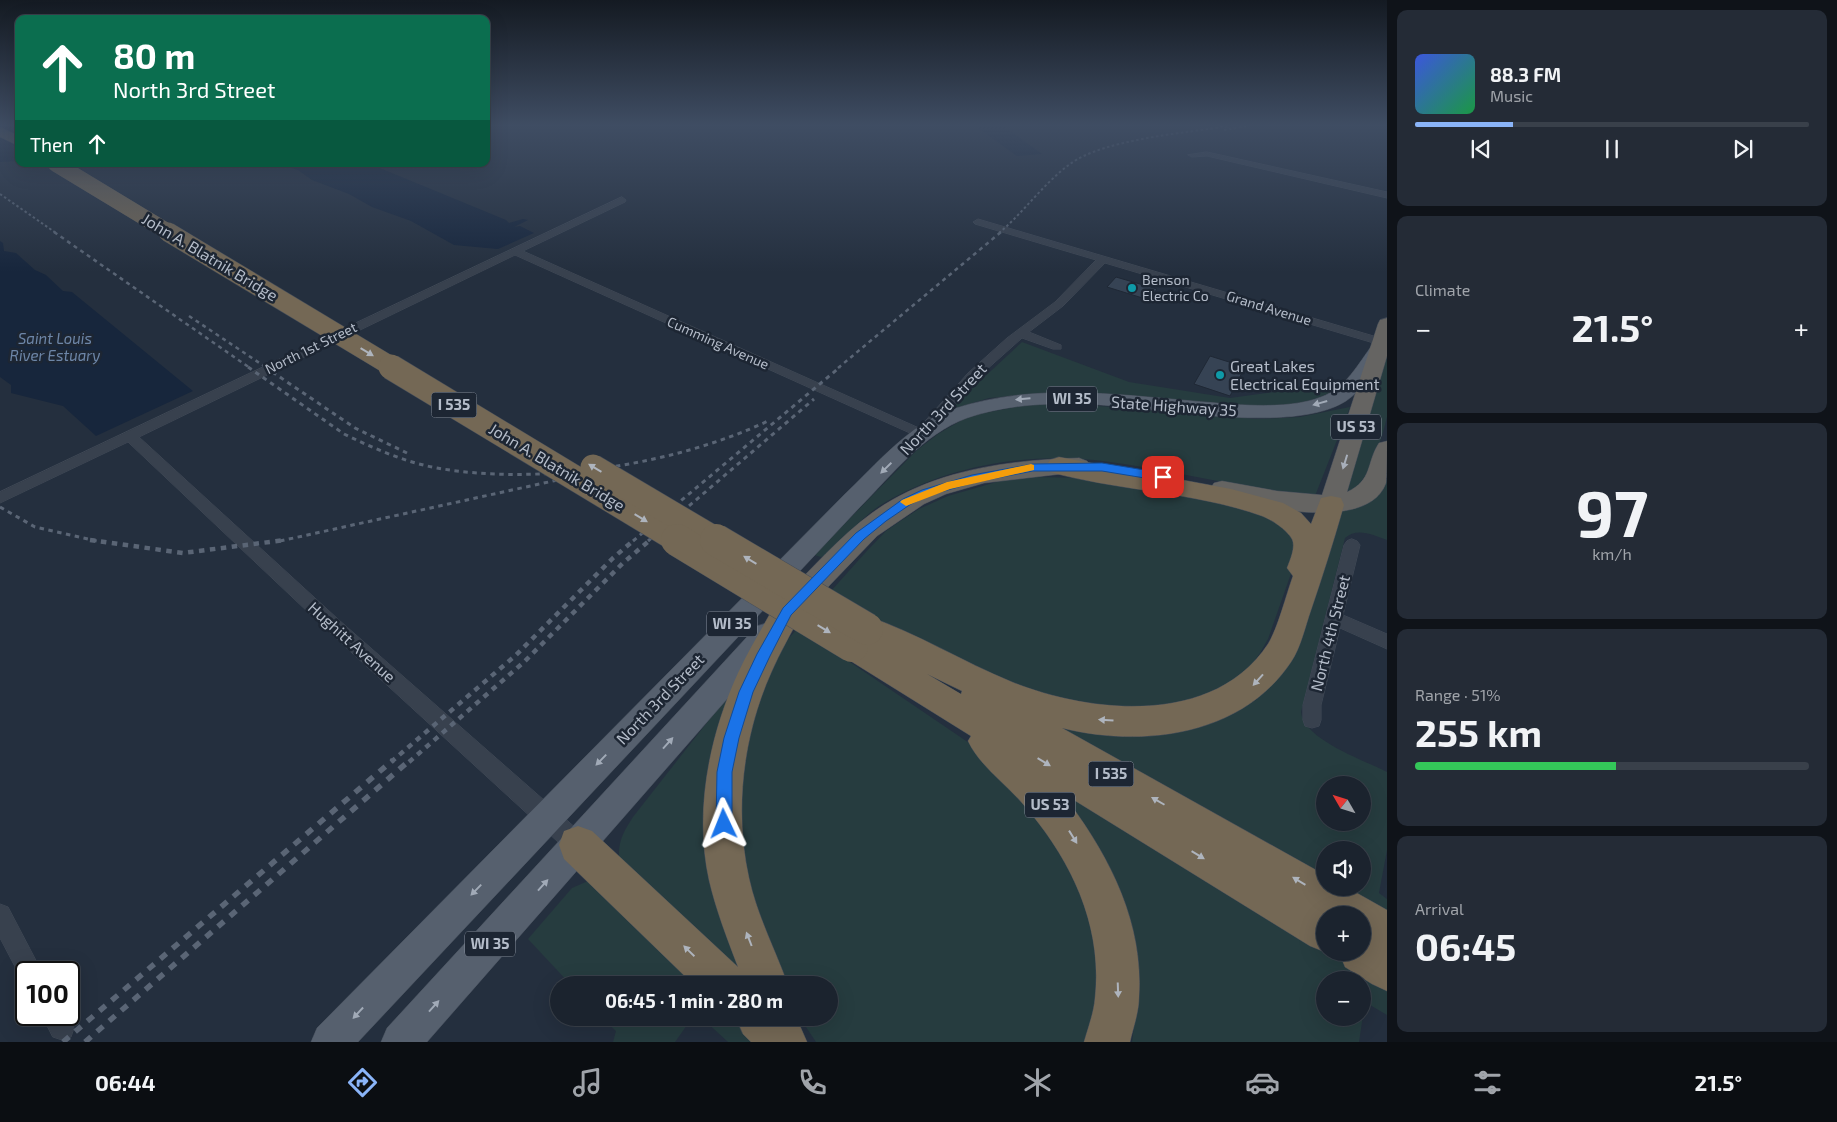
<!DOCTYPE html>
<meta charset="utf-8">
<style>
body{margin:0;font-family:"Exo 2",sans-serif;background:#242b36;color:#f1f3f6;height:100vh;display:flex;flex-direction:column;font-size:19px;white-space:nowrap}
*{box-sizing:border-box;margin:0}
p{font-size:16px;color:#a0a4aa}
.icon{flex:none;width:28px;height:28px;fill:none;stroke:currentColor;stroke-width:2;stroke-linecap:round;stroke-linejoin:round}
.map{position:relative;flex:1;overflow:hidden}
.panel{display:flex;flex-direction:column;gap:10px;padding:10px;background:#0f1319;width:450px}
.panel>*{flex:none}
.guide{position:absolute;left:15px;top:15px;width:475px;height:152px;border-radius:10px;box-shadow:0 5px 20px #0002,0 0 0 1px #39404a;background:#0b6e4f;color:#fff;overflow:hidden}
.needle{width:32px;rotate:309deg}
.tools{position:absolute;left:1316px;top:776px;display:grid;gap:10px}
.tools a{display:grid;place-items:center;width:55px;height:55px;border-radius:50%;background:#1b232e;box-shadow:0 5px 20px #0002,0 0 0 1px #39404a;font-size:25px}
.speed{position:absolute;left:15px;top:961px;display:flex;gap:10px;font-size:25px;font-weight:700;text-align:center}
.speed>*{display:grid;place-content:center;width:65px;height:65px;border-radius:50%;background:#1b232e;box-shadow:0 5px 20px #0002,0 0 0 1px #39404a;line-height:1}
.speed .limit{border:2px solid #111;border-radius:8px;background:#fff;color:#111}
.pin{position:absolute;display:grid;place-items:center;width:42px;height:42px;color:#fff;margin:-21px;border-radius:10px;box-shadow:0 2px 8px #0006}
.me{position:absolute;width:55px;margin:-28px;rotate:358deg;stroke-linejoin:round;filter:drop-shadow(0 0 4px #0008)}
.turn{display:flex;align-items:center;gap:18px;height:105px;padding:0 15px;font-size:22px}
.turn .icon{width:65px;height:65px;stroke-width:2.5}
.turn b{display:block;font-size:35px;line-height:42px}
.then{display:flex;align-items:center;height:48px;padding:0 15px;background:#0003;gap:10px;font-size:19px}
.big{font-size:38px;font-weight:700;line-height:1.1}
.panel .tile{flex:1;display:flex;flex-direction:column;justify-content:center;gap:8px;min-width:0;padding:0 18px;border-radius:10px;background:#242b36}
.panel .dial{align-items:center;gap:0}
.dial b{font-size:65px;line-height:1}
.song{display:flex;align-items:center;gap:15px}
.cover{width:60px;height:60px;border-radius:8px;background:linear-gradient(135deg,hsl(230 70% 55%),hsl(140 70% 35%))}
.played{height:5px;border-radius:2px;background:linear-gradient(90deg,#8ab4f8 25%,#39404a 25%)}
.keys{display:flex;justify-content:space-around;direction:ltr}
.heat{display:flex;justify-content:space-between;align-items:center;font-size:28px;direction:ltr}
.charge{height:8px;border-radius:4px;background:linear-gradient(90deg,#34c759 51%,#39404a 0)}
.trip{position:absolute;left:550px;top:976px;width:288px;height:50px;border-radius:25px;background:#1b232e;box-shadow:0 5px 20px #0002,0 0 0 1px #39404a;font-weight:700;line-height:50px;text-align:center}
.tabs{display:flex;height:80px;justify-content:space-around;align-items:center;background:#0b0e12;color:#a0a4aa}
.tabs .icon{width:35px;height:35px}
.tabs .active{color:#8ab4f8}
.tabs b{font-size:22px;color:#f1f3f6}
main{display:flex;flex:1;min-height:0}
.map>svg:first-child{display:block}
.green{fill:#263c3f;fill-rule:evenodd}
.water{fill:#17263c}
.building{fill:#364354;stroke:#1f2835}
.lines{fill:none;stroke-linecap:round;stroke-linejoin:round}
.minor-casing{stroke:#414a57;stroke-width:1}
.primary-casing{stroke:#414a57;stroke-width:1}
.trunk-casing{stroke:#434c59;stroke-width:1}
.motorway-casing{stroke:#434c59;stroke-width:1}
.minor{fill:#38414e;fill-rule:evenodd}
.primary{fill:#56606e;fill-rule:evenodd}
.trunk{fill:#656462;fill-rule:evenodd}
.motorway{fill:#746855;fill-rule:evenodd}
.rail-far4{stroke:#5a6575;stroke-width:2;stroke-dasharray:2.5 2.5;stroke-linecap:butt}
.rail-far3{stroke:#5a6575;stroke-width:2.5;stroke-dasharray:4 4;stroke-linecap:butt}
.rail-far2{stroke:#5a6575;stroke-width:3;stroke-dasharray:4.5 4.5;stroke-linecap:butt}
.rail-far1{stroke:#5a6575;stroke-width:4.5;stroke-dasharray:5.5 5.5;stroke-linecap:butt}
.rail{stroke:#5a6575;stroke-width:5.5;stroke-dasharray:8 8;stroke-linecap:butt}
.motorway-bridge-far3-casing{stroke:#434c59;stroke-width:16;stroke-linecap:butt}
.motorway-bridge-far2-casing{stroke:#434c59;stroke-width:20;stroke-linecap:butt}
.motorway-bridge-far1-casing{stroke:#434c59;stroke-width:26;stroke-linecap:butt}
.motorway-bridge-casing{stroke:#434c59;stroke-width:33;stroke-linecap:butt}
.motorway-bridge-far3{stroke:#746855;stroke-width:16}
.motorway-bridge-far2{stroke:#746855;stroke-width:19}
.motorway-bridge-far1{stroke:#746855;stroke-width:25}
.motorway-bridge{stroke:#746855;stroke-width:32}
.oneway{fill:#aeb4bd}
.oneway2{fill:#a1aab7}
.oneway3{fill:#a8afba}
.route{fill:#1a73e8;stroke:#114b97}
.slow{fill:#f59e0b}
.culture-dot{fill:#0f9aa8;stroke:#1d2633;stroke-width:2}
.labels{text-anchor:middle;stroke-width:5;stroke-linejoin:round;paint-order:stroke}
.far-poi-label{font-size:14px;fill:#b4bcc9;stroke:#1d2633;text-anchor:start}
.far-street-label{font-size:14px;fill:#b4bcc9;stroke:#1d2633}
.far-water-label{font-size:15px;font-style:italic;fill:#6d86a8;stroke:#1d2633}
.shield{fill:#1d2633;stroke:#878f9c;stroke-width:1}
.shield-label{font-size:15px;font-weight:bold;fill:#b4bcc9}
.street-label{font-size:16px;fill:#b4bcc9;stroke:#1d2633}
.poi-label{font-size:16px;fill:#b4bcc9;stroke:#1d2633;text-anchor:start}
</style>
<main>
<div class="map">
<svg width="1387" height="1042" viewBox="0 0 1387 1042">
<rect width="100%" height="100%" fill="#242f3e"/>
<g class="green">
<path d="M1022,342L1129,382L1230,398L1348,382C1318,402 1298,405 1263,407L1048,393L989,398L949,410Z"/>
<path d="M1387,355C1387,375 1387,398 1387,417C1383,434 1367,492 1346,491Z"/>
<path d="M1031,404L1099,406L1257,419L1300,417L1350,407L1315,496C1243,489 1174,470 1103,461C1028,452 949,465 884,503C860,517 846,539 825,556L821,557L814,555L916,451L938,434L962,420L979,414Z"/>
<path d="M1034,477L1090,478L1219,500L1284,521L1300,548L1268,639L1260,653L1249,669L1225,686L1198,700L1139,712L844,658L975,747L1022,787L1092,909L1101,979L1090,1042H816L800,1018H829V985H783L737,850L740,750L781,647L865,553L886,531L899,522L919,509L948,496L1000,481Z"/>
<path d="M1387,479V540C1373,535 1357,527 1345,538L1301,712C1304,740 1364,760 1387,772V850L1379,893L1387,899V924L991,697L1220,719L1256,700L1284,669L1335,510C1358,502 1376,502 1387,479ZM1325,785H1362V822H1325ZM1325,850H1362V888H1325Z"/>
<path d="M738,683L725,729L754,985L619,858C618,841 624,831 633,817Z"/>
<path d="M1050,783L1325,944V952L1338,953L1387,988V1015L1365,1002L1359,1042H1132L1137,1002ZM1325,980H1362V1018H1325Z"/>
<path d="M588,881L707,985H571L528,939L572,888Z"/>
<path d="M602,1018H692L675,1042H613L616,1031Z"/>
<path d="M702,1018H741L768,1042H728Z"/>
</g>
<g class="water">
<path d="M0,126H19V161L0,162Z"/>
<path d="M975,126H1003L1042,154L1017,156Z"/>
<path d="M278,164H370L506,220L509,223L523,219L528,220L514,227L520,226L534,233L498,249L454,245L411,221L372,207L349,194L312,180L298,170Z"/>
<path d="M0,241L3,243L4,251L16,253L35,270L46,275L63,291L72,292L193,391L96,436L63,406L11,393V385L0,377Z"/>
</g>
<g class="building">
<path d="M1116,277L1157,289L1149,300L1107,287Z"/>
<path d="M1210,356L1245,367L1230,396L1194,384Z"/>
</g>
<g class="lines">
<defs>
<g id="minor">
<path d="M1207,152L1387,192V198L1207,156L1192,157L1188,155Z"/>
<path d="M622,197L626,200L625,202L523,251L919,428L968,373L1007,338L1055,302L1096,260L975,224L973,222L978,219L1387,340V347L1105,263L1063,306L1029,332L1061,345V349H1053L1022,338L976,379L926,437L921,438L515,255L139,437L339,620L586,837L589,845L586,853L578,856L570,853L327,630L128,442L0,503V492Z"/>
<path d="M1352,539L1357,541L1360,545L1343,615L1387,634V649L1340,628L1321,705V720L1319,726L1312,728L1305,726L1303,720V705L1344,545L1347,541Z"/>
<path d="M0,904L8,907L42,972H26V982L22,980L0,938Z"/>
<path d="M42,1015H68L74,1028L71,1037L62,1040L53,1037Z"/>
</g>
<g id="primary">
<path d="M1380,342L1387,344V351C1375,368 1364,389 1346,401C1291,436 1149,406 1084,404C1044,403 1005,405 967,418C923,434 892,475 860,507L358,1042H311L317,1028L844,495C877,464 909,424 953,409C1032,383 1112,394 1193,401C1230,404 1286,411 1321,397C1346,388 1358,364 1373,344Z"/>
<path d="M767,623L777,626L781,634L777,642L427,1042H381L387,1028L757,626Z"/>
</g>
<g id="trunk">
<path d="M1387,318V356L1347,492C1373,480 1366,463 1379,443L1387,441C1387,453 1387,472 1386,483C1368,534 1251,506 1214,495L1210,489L1214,483L1222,481L1277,491L1322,495L1378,324L1380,320Z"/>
<path d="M1079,458L1087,461L1091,466L1087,471L984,483L946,494L924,504L877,536L803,613L793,616L783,613L779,605L783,597C812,569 839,537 872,513C931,470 1008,460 1079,458Z"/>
</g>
<g id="motorway">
<path d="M0,127L19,136V146L0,137Z"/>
<path d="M1059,457L1231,489L1283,503L1301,513L1311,524L1321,498L1331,496L1341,498L1344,505C1334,540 1323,575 1311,610C1305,627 1301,647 1291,662C1242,736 1142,748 1062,728L1325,875V888H1348L1387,910V991L1372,984L1345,967L1339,952H1362V915H1325V952L1310,946L1061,792C1107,851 1144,920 1139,997C1139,1012 1133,1028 1130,1042H1084C1088,1028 1094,1012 1095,998C1103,924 1070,858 1023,804C1006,784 979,765 968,741L971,736L841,655L836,646L841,637L853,633L851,629L856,620L867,616C917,633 963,662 1012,682C1092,714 1214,726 1268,644C1278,628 1286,595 1293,576L1287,568C1290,560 1296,547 1292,539C1286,529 1272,520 1262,516C1195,492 1119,491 1050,472L1046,466L1050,460ZM927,674L962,691L961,694Z"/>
<path d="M787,600L798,603L802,612C792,632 780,652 771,673C743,736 734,810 749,878C757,915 775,949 788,985H694L564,859L559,845L564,831L578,826L592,831L738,967C727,938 716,910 709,880C694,812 709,736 738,673C749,649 763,627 776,603Z"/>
<path d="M736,1018H791L800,1026L807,1042H751L743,1034Z"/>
</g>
</defs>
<use href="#minor" class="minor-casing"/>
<use href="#primary" class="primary-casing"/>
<use href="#trunk" class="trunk-casing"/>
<use href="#motorway" class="motorway-casing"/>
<use href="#minor" class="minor"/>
<use href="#primary" class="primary"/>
<use href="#trunk" class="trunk"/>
<use href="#motorway" class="motorway"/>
<g class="rail-far4">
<path d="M1224,130L1246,126"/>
<path d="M0,194L56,233"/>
<path d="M999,233C1024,212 1044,183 1070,164C1104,139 1186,133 1229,126"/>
</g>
<g class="rail-far3">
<path d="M54,232L250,368"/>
<path d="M189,316L267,368"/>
<path d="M838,368L1001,232"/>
</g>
<g class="rail-far2">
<path d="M248,367L344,434C373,448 404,462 437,468C539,486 675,465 768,421"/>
<path d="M265,367L355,428L407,453"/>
<path d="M0,507L35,527L97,541"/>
<path d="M280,541L585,474"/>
<path d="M633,541L840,367"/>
<path d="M648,541L814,399"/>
</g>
<g class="rail-far1">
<path d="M90,540L183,553L285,540"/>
<path d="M391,762L516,655L613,558L634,540"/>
<path d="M409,762L524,662L623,563L650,540"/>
</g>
<g class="rail">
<path d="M63,1042L393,760"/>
<path d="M85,1042L410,760"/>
</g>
<defs>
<path id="motorway-bridge-far3" d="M56,164L170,233"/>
<path id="motorway-bridge-far2" d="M168,232L394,368"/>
<g id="motorway-bridge-far1">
<path d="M391,367L679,541"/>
<path d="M593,467L718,541"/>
</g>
<g id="motorway-bridge">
<path d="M677,540L852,646"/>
<path d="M716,540L867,629"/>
</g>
</defs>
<use href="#motorway-bridge-far3" class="motorway-bridge-far3-casing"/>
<use href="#motorway-bridge-far2" class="motorway-bridge-far2-casing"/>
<use href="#motorway-bridge-far1" class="motorway-bridge-far1-casing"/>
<use href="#motorway-bridge" class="motorway-bridge-casing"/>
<use href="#motorway-bridge-far3" class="motorway-bridge-far3"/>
<use href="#motorway-bridge-far2" class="motorway-bridge-far2"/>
<use href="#motorway-bridge-far1" class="motorway-bridge-far1"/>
<use href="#motorway-bridge" class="motorway-bridge"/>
</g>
<defs><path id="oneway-solid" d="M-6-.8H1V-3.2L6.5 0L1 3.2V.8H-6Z" transform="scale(1.25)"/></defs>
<g class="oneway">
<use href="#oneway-solid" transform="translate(367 352) rotate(31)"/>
<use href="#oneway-solid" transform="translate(595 468) rotate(-149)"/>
<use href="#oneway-solid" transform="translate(641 518) rotate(31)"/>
<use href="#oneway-solid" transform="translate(750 560) rotate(-149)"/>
<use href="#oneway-solid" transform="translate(824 629) rotate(31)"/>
<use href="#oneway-solid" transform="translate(1258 680) rotate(132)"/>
<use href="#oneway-solid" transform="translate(1106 720) rotate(-176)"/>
<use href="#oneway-solid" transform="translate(1044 762) rotate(31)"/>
<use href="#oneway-solid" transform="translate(1158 801) rotate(-150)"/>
<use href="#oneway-solid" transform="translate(1073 837) rotate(58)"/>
<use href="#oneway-solid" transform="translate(1198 855) rotate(31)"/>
<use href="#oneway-solid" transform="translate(1299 881) rotate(-149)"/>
<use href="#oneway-solid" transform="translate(749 939) rotate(-111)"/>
<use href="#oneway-solid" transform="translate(689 951) rotate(-136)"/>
<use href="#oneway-solid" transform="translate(1118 990) rotate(88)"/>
</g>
<g class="oneway2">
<use href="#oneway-solid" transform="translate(1023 399) rotate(175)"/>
<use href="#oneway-solid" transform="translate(1320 403) rotate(164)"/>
<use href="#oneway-solid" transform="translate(886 468) rotate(136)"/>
<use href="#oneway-solid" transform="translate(668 743) rotate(-48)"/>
<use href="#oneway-solid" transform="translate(601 760) rotate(134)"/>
<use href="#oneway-solid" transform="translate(543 885) rotate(-48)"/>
<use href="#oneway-solid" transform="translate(476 890) rotate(134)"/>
<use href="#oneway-solid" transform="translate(434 1006) rotate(-48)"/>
<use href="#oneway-solid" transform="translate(358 1013) rotate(133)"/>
</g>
<use class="oneway3" href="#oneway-solid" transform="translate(1345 462) rotate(107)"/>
<linearGradient id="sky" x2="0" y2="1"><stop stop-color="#141a22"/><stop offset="0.46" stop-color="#3f4d63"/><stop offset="1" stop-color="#3f4d63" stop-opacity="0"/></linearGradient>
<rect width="1387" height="272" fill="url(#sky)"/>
<path class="route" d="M1102,463L1163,473L1168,477L1163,481L1102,471H1033L976,482L930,495L911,504L886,521L864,539L791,615L770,656L753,692L739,738L732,772V824L729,830L724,832L718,830L716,824L717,772L724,738L739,692L757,654L783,608L856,533L903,499L922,490L972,475L1033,464Z"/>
<path class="slow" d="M1031,464L1034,465V470L950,489L906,506L900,502L902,500L947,482Z"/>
<g class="culture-dot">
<circle cx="1132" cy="288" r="5"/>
<circle cx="1220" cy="375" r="5"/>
</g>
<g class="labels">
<g class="far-poi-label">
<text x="1142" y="285">Benson<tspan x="1142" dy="16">Electric Co</tspan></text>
</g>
<g class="far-street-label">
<text transform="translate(1269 308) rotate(17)" y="5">Grand Avenue</text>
<text transform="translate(718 343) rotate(24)" y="5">Cumming Avenue</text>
<text transform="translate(311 348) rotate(-26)" y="5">North 1st Street</text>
</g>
<g class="far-water-label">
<text x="55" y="344">Saint Louis<tspan x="55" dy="17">River Estuary</tspan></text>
</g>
<g class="shield">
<rect x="1047" y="386.5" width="50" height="25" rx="4"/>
<rect x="431.5" y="392.5" width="45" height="25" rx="4"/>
<rect x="1331" y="414.5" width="50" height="25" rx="4"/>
<rect x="707" y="611.5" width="50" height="25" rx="4"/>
<rect x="1088.5" y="761.5" width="45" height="25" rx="4"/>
<rect x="1025" y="792.5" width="50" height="25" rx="4"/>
<rect x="465" y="931.5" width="50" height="25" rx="4"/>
</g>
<g class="shield-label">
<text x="1072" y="404">WI 35</text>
<text x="454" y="410">I 535</text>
<text x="1356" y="432">US 53</text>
<text x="732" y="629">WI 35</text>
<text x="1111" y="779">I 535</text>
<text x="1050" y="810">US 53</text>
<text x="490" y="949">WI 35</text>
</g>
<g class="street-label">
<text transform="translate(210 257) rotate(31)" y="6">John A. Blatnik Bridge</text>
<text transform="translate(1174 406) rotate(4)" y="6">State Highway 35</text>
<text transform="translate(943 409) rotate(-47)" y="6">North 3rd Street</text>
<text transform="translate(557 467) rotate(31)" y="6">John A. Blatnik Bridge</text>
<text transform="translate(1330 633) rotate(-76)" y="6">North 4th Street</text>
<text transform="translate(352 642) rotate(42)" y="6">Hughitt Avenue</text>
<text transform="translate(660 699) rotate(-46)" y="6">North 3rd Street</text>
</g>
<g class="poi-label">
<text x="1230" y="372">Great Lakes<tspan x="1230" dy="18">Electrical Equipment</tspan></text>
</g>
</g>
</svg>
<div class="tools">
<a><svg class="needle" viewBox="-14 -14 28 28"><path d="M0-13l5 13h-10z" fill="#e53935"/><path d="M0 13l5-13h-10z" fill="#a0a4aa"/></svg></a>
<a><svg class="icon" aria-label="sound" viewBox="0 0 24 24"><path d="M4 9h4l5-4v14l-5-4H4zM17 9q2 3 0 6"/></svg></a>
<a>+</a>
<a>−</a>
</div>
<div class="speed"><div class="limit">100</div></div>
<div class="pin" style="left:1163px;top:477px;background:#d93025"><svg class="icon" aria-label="arrive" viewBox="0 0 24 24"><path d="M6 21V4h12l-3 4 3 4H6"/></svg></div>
<svg class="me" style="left:724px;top:824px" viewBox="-20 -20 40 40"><path d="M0-17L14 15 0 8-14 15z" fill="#1a73e8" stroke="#fff" stroke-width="4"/></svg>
<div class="trip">06:45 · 1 min · 280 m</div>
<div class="guide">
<div class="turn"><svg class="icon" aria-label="ahead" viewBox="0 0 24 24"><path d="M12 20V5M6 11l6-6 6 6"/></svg><div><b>80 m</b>North 3rd Street</div></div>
<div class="then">Then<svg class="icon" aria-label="ahead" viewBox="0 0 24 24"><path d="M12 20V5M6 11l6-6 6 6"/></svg></div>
</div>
</div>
<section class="panel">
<div class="tile">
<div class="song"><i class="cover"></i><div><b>88.3 FM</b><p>Music</p></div></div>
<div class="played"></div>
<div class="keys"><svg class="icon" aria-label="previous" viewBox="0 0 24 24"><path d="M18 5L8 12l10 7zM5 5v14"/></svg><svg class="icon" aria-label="pause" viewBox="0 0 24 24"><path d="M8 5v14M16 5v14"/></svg><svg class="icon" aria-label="next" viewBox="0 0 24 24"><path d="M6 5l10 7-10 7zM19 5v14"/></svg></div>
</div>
<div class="tile"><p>Climate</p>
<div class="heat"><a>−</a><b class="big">21.5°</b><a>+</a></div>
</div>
<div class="tile dial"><b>97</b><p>km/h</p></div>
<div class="tile"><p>Range · 51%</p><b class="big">255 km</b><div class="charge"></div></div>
<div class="tile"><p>Arrival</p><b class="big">06:45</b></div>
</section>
</main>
<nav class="tabs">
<b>06:44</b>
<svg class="icon active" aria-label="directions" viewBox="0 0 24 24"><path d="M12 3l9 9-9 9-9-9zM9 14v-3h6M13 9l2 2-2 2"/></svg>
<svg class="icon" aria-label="music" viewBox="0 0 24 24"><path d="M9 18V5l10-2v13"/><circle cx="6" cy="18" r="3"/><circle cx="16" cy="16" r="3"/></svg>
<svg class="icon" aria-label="phone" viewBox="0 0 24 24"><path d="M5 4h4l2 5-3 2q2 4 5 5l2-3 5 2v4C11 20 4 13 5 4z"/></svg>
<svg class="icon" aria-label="climate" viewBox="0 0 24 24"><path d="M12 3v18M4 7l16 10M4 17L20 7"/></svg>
<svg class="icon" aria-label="car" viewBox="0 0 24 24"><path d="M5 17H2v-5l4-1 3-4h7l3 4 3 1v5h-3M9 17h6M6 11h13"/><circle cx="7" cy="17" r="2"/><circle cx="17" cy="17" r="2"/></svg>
<svg class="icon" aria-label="filters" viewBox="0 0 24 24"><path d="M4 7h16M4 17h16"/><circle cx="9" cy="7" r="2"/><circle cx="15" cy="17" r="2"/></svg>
<b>21.5°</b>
</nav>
